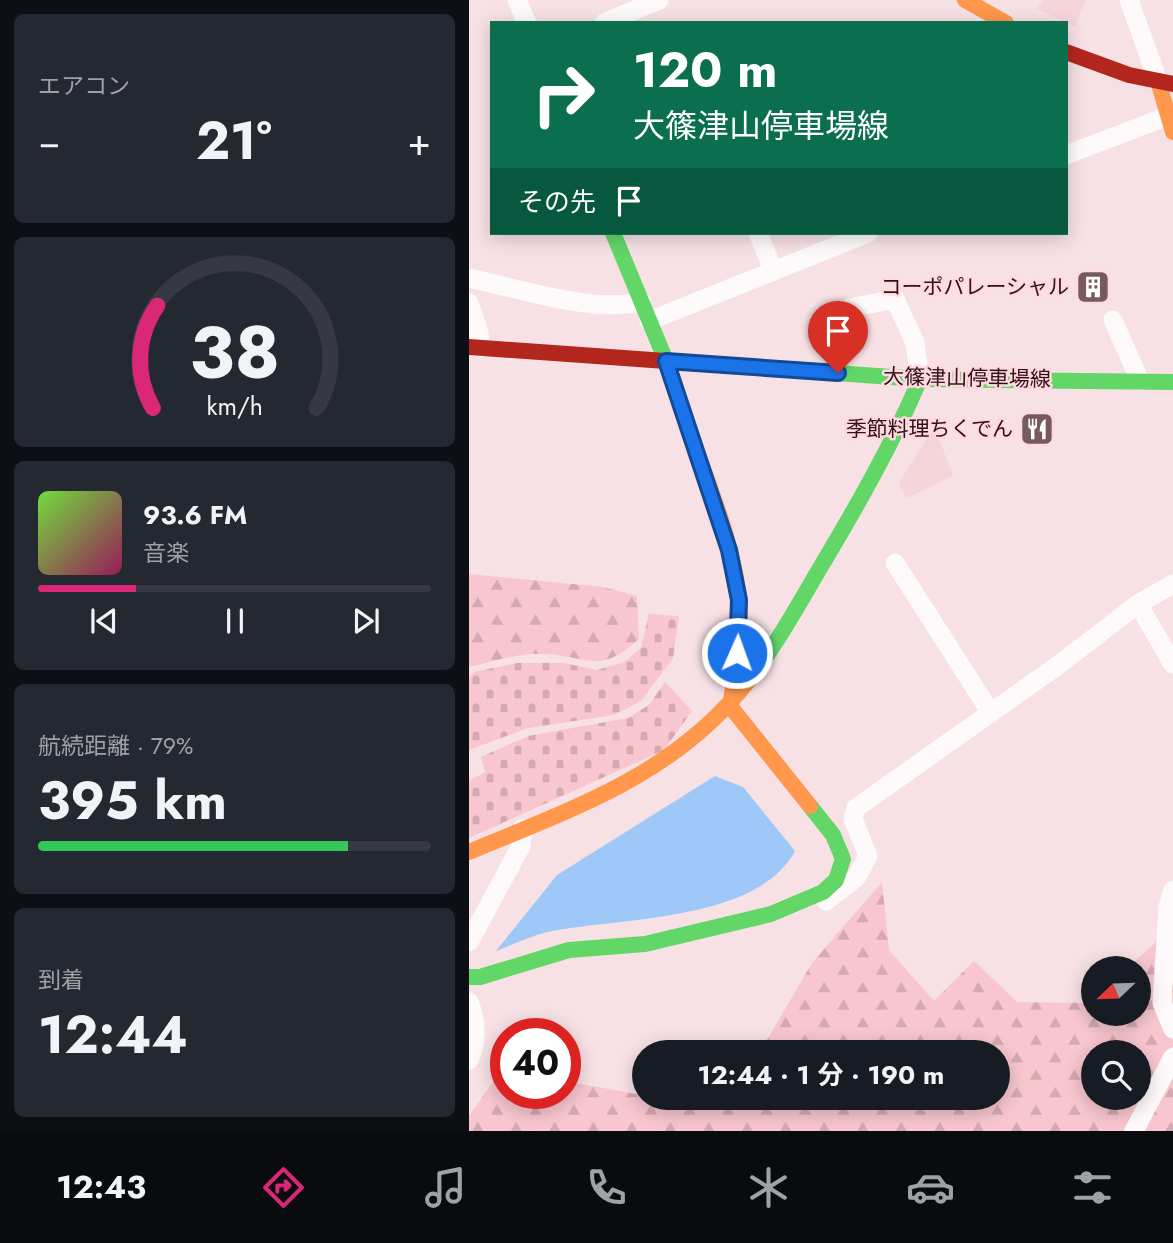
<!DOCTYPE html>
<html lang="ja">
<meta charset="utf-8">
<style>
body{margin:0;font-family:Jost,"Noto Sans JP",sans-serif;background:#242831;color:#f1f3f6;height:100vh;display:flex;flex-direction:column;font-size:26px;white-space:nowrap}
*{box-sizing:border-box;margin:0}
p{font-size:23px;color:#9ea1a6}
.icon{flex:none;width:38px;height:38px;fill:none;stroke:currentColor;stroke-width:2;stroke-linecap:round;stroke-linejoin:round}
.map{position:relative;flex:1;overflow:hidden}
.drawer{display:flex;flex-direction:column;gap:14px;padding:14px;background:#0d0f14;width:469px}
.drawer>*{flex:none}
.top-card{position:absolute;left:21px;top:21px;width:578px;height:214px;border-radius:0px;box-shadow:0 4px 18px #0003;background:#0b6e4f;color:#fff;overflow:hidden}
.needle{width:46px;rotate:247deg}
.tools{position:absolute;left:612px;top:956px;display:grid;gap:14px}
.tools a{display:grid;place-items:center;width:70px;height:70px;border-radius:50%;background:#171b24;box-shadow:0 4px 18px #0003;font-size:35px}
.speed{position:absolute;left:21px;top:1018px;display:flex;gap:14px;font-size:35px;font-weight:700;text-align:center}
.speed>*{display:grid;place-content:center;width:91px;height:91px;border-radius:50%;background:#171b24;box-shadow:0 4px 18px #0003;line-height:1}
.speed .limit{border:10px solid #d22;background:#fff;color:#111}
.pin{position:absolute;display:grid;place-items:center;width:60px;height:60px;color:#fff;margin:-72px -30px;border-radius:50% 50% 50% 0;rotate:-45deg;box-shadow:0 0 7px #0007}
.pin .icon{rotate:45deg}
.me{position:absolute;width:77px;margin:-38px;rotate:2deg;stroke-linejoin:round;filter:drop-shadow(0 0 5px #0008)}
.turn{display:flex;align-items:center;gap:24px;height:147px;padding:0 28px;font-size:32px}
.turn .icon{width:91px;height:91px;stroke-width:2.5}
.turn b{display:block;font-size:49px;line-height:60px}
.then{display:flex;align-items:center;height:66px;padding:0 28px;background:#0003;gap:14px;font-size:26px}
.big{font-size:52px;font-weight:700;line-height:1.1}
.drawer .tile{flex:1;display:flex;flex-direction:column;justify-content:center;gap:10px;min-width:0;padding:0 24px;border-radius:10px;background:#242831}
.drawer .dial{align-items:center;gap:0}
.dial svg{height:182px;overflow:visible;fill:none;stroke:#363941;stroke-width:7;stroke-linecap:round;text-anchor:middle}
.dial text{fill:#f1f3f6;stroke:none}
.song{display:flex;align-items:center;gap:21px}
.cover{width:84px;height:84px;border-radius:10px;background:linear-gradient(135deg,hsl(100 70% 55%),hsl(330 70% 35%))}
.played{height:7px;border-radius:4px;background:linear-gradient(90deg,#db2777 25%,#363941 25%)}
.keys{display:flex;justify-content:space-around;direction:ltr}
.heat{display:flex;justify-content:space-between;align-items:center;font-size:38px;direction:ltr}
.charge{height:10px;border-radius:5px;background:linear-gradient(90deg,#34c759 79%,#363941 0)}
.trip{position:absolute;left:163px;top:1040px;width:378px;height:70px;border-radius:35px;background:#171b24;box-shadow:0 4px 18px #0003;font-weight:700;line-height:70px;text-align:center}
.dock{display:flex;height:112px;justify-content:space-around;align-items:center;background:#090b0e;color:#9ea1a6}
.dock .icon{width:49px;height:49px}
.dock .selected{color:#db2777}
.dock b{font-size:32px;color:#f1f3f6}
main{display:flex;flex:1;min-height:0}
.map>svg:first-child{display:block}
.built{fill:#f5d4da}
.forest{fill:url(#forest-firs);fill-rule:evenodd}
.cemetery{fill:url(#cemetery-stones)}
.water{fill:#9dc8f7}
.lines{fill:none;stroke-linecap:round;stroke-linejoin:round}
.street{stroke:#fefafb;stroke-width:19}
.fast{stroke:#63d668;stroke-width:16}
.slow{stroke:#ff974d;stroke-width:16}
.jam{stroke:#b3261e;stroke-width:16}
.route-casing{stroke:#114b97;stroke-width:18}
.route{stroke:#1a73e8;stroke-width:12}
.labels{text-anchor:middle;stroke-width:5;stroke-linejoin:round;paint-order:stroke}
.poi-label{font-size:21px;fill:#311119;stroke:#ffd9df;text-anchor:end}
.street-label{font-size:21px;fill:#311119;stroke:#ffd9df}
</style>
<main>
<section class="drawer">
<div class="tile"><p>エアコン</p>
<div class="heat"><a>−</a><b class="big">21°</b><a>+</a></div>
</div>
<div class="tile dial"><svg viewBox="0 0 100 80">
<path d="M14 69A42 42 0 1 1 86 69"/>
<path d="M14 69A42 42 0 0 1 16 24" stroke="#db2777"/>
<text x="50" y="56" font-size="32" font-weight="700">38</text>
<text x="50" y="72" font-size="11">km/h</text>
</svg></div>
<div class="tile">
<div class="song"><i class="cover"></i><div><b>93.6 FM</b><p>音楽</p></div></div>
<div class="played"></div>
<div class="keys"><svg class="icon" aria-label="previous" viewBox="0 0 24 24"><path d="M18 5L8 12l10 7zM5 5v14"/></svg><svg class="icon" aria-label="pause" viewBox="0 0 24 24"><path d="M8 5v14M16 5v14"/></svg><svg class="icon" aria-label="next" viewBox="0 0 24 24"><path d="M6 5l10 7-10 7zM19 5v14"/></svg></div>
</div>
<div class="tile"><p>航続距離 · 79%</p><b class="big">395 km</b><div class="charge"></div></div>
<div class="tile"><p>到着</p><b class="big">12:44</b></div>
</section>
<div class="map">
<svg width="704" height="1131" viewBox="0 0 704 1131">
<defs>
<pattern id="forest-firs" width="22" height="20" patternUnits="userSpaceOnUse" patternTransform="scale(1.75)"><rect width="22" height="20" fill="#f8c6cf"/><path d="M5 1l3.5 6h-7zM16 11l3.5 6h-7z" fill="#d5a9b1"/></pattern>
<pattern id="cemetery-stones" width="16" height="16" patternUnits="userSpaceOnUse" patternTransform="scale(1.75)"><rect width="16" height="16" fill="#f8c6cf"/><path d="M2 7V4a2 2 0 0 1 4 0v3zM10 15v-3a2 2 0 0 1 4 0v3z" fill="#d5a9b1"/></pattern>
</defs>
<rect width="100%" height="100%" fill="#f7e1e5"/>
<g class="built">
<path d="M574,0H616L606,27L567,8Z"/>
<path d="M467,431L484,476L437,498L430,483L460,435Z"/>
</g>
<g class="forest">
<path d="M0,574L134,587L168,596L170,639C129,676 121,656 75,654C51,652 23,662 0,667Z"/>
<path d="M413,882L420,950L465,1001L505,961L548,1002L617,1003L625,997V1013H670V968H658L684,945L704,919V1131H0V1116L32,1070L37,1071V1094H96V1081L189,1098L528,1097V1052H291L343,963ZM625,1052H670V1097H625Z"/>
</g>
<g class="cemetery">
<path d="M180,614L210,616L204,658L172,701L145,715L59,728L0,750V677L5,672L48,663H95L128,670L155,662L172,648Z"/>
<path d="M196,682L223,711L195,750L0,838V781L16,772L12,757L59,736L159,718L180,705Z"/>
</g>
<path class="water" d="M246,776L274,787L326,851C289,921 152,918 83,931C64,935 45,944 27,951L88,875Z"/>
<g class="lines">
<g class="street">
<path d="M48,0L58,23"/>
<path d="M660,0L689,81"/>
<path d="M135,23L190,0"/>
<path d="M597,155L699,116"/>
<path d="M289,233L304,270"/>
<path d="M0,278C44,287 130,315 172,301"/>
<path d="M0,303L10,332L11,348"/>
<path d="M366,311L426,299L446,343L451,379"/>
<path d="M644,320L671,381"/>
<path d="M180,321L399,233"/>
<path d="M426,563L522,713"/>
<path d="M669,604L704,664"/>
<path d="M704,890L699,907L693,1003L704,1029"/>
<path d="M357,901L387,878L399,856L384,819L387,808L588,666L669,604L704,584"/>
<path d="M0,942L52,846L54,828"/>
<path d="M0,1002C8,1022 9,1040 0,1060"/>
<path d="M665,1131L704,1057"/>
</g>
<g class="fast">
<path d="M144,233L197,361L218,424"/>
<path d="M239,364L451,379L704,382"/>
<path d="M280,680C307,645 329,606 351,568C388,506 423,445 451,379"/>
<path d="M0,977H11L100,950L176,944L302,914L354,892L367,880L374,859L364,835L341,806"/>
</g>
<g class="slow">
<path d="M496,0L537,23"/>
<path d="M689,81L704,132"/>
<path d="M218,424C237,480 264,540 270,599C273,634 267,672 261,706L341,806"/>
<path d="M0,852C107,807 206,775 280,680"/>
</g>
<g class="jam">
<path d="M597,52L660,75L704,84"/>
<path d="M0,347L239,364"/>
</g>
</g>
<g class="lines">
<defs>
<path id="route" d="M268,653L270,600L260,550L197,361L369,373"/>
</defs>
<use href="#route" class="route-casing"/>
<use href="#route" class="route"/>
</g>
<defs>
<symbol id="building-square" viewBox="-11 -11 22 22"><rect x="-9" y="-9" width="18" height="18" rx="4" fill="#765a60" stroke="#ffd9df"/><path d="M-4-6H4V6H1V3H-1V6H-4ZM-2.5-4.3h1.7v1.8h-1.7ZM.8-4.3h1.7v1.8H.8ZM-2.5-1h1.7V.8h-1.7ZM.8-1h1.7V.8H.8Z" fill="#fff"/></symbol>
<symbol id="restaurant-square" viewBox="-11 -11 22 22"><rect x="-9" y="-9" width="18" height="18" rx="4" fill="#765a60" stroke="#ffd9df"/><path d="M-5-6h1v4h1v-4h1v4h1v-4h1v5L-1.5 .5V6h-2V.5L-5-1ZM5-6V6H3V1.5H1.5Q1.5-4 5-6Z" fill="#fff"/></symbol>
</defs>
<g fill-rule="evenodd">
<use href="#building-square" x="605" y="268" width="38" height="38"/>
<use href="#restaurant-square" x="549" y="410" width="38" height="38"/>
</g>
<g class="labels">
<g class="poi-label">
<text x="600" y="294">コーポパレーシャル</text>
<text x="544" y="436">季節料理ちくでん</text>
</g>
<g class="street-label">
<text transform="translate(498 378) rotate(1)" y="7">大篠津山停車場線</text>
</g>
</g>
</svg>
<div class="tools">
<a><svg class="needle" viewBox="-14 -14 28 28"><path d="M0-13l5 13h-10z" fill="#e53935"/><path d="M0 13l5-13h-10z" fill="#9ea1a6"/></svg></a>
<a><svg class="icon" aria-label="search" viewBox="0 0 24 24"><circle cx="10" cy="10" r="6"/><path d="M15 15l6 6"/></svg></a>
</div>
<div class="speed"><div class="limit">40</div></div>
<div class="pin" style="left:369px;top:373px;background:#d93025"><svg class="icon" aria-label="arrive" viewBox="0 0 24 24"><path d="M6 21V4h12l-3 4 3 4H6"/></svg></div>
<svg class="me" style="left:268px;top:653px" viewBox="-20 -20 40 40"><circle r="17" fill="#1a73e8" stroke="#fff" stroke-width="3"/><path d="M0-11L8 9 0 5-8 9z" fill="#fff"/></svg>
<div class="trip">12:44 · 1 分 · 190 m</div>
<div class="top-card">
<div class="turn"><svg class="icon" aria-label="right" viewBox="0 0 24 24"><path d="M7 20v-9h11M14 6l5 5-5 5"/></svg><div><b>120 m</b>大篠津山停車場線</div></div>
<div class="then">その先<svg class="icon" aria-label="arrive" viewBox="0 0 24 24"><path d="M6 21V4h12l-3 4 3 4H6"/></svg></div>
</div>
</div>
</main>
<nav class="dock">
<b>12:43</b>
<svg class="icon selected" aria-label="directions" viewBox="0 0 24 24"><path d="M12 3l9 9-9 9-9-9zM9 14v-3h6M13 9l2 2-2 2"/></svg>
<svg class="icon" aria-label="music" viewBox="0 0 24 24"><path d="M9 18V5l10-2v13"/><circle cx="6" cy="18" r="3"/><circle cx="16" cy="16" r="3"/></svg>
<svg class="icon" aria-label="phone" viewBox="0 0 24 24"><path d="M5 4h4l2 5-3 2q2 4 5 5l2-3 5 2v4C11 20 4 13 5 4z"/></svg>
<svg class="icon" aria-label="climate" viewBox="0 0 24 24"><path d="M12 3v18M4 7l16 10M4 17L20 7"/></svg>
<svg class="icon" aria-label="car" viewBox="0 0 24 24"><path d="M5 17H2v-5l4-1 3-4h7l3 4 3 1v5h-3M9 17h6M6 11h13"/><circle cx="7" cy="17" r="2"/><circle cx="17" cy="17" r="2"/></svg>
<svg class="icon" aria-label="filters" viewBox="0 0 24 24"><path d="M4 7h16M4 17h16"/><circle cx="9" cy="7" r="2"/><circle cx="15" cy="17" r="2"/></svg>
</nav>
